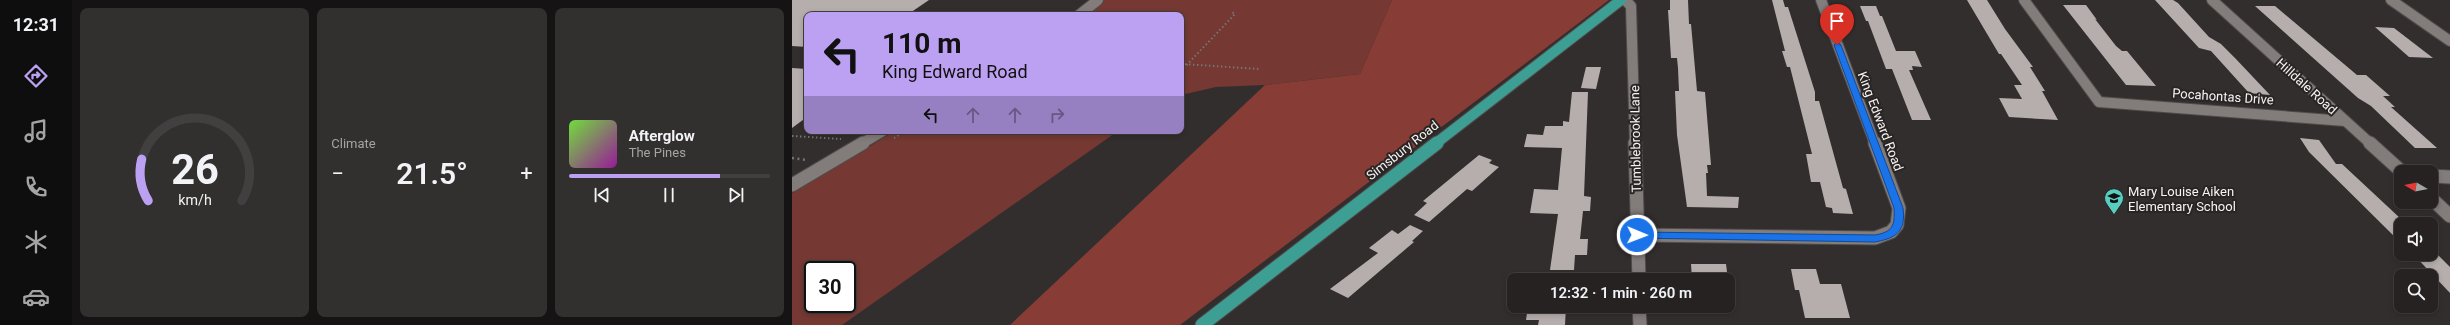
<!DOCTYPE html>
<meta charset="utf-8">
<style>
body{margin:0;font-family:Roboto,sans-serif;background:#322f2f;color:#f1f3f6;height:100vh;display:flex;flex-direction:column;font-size:15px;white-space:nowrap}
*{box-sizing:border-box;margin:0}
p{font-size:13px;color:#a4a4a5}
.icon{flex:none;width:22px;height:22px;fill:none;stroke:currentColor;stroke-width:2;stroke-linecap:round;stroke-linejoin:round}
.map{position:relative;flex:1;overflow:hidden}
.panel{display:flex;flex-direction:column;gap:8px;padding:8px;background:#151313;width:720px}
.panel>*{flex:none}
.hud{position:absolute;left:12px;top:12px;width:380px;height:122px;border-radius:8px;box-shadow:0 2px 6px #0003,0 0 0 1px #423f40;background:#bca0f2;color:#111;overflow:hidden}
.needle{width:26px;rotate:279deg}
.buttons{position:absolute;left:1602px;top:165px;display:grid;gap:8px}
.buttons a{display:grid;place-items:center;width:44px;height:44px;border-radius:8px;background:#262222;box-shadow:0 2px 6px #0003,0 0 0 1px #423f40;font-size:20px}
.speed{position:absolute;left:12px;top:261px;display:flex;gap:8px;font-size:20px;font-weight:700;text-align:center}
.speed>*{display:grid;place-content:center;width:52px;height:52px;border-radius:50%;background:#262222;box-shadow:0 2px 6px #0003,0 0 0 1px #423f40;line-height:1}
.speed .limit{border:2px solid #111;border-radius:6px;background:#fff;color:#111}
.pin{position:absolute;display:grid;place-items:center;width:34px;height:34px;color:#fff;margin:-41px -17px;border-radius:50% 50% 50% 0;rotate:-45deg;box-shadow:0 0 4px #0007}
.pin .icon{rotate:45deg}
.me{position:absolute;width:44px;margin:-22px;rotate:91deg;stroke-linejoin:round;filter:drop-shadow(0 0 3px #0008)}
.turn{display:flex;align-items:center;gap:14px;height:84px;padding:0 12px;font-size:18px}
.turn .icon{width:52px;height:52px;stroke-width:2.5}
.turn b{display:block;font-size:28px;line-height:34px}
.lanes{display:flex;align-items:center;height:38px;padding:0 12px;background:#0003;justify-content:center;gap:20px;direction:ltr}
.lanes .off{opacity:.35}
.big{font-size:30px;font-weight:600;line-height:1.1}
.panel .tile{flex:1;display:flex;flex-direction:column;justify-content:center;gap:6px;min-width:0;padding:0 14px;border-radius:8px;background:#322f2f}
.panel .dial{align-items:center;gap:0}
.dial svg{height:104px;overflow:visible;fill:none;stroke:#423f40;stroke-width:7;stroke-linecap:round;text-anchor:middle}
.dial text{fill:#f1f3f6;stroke:none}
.song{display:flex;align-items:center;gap:12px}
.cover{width:48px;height:48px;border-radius:6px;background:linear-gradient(135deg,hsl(100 70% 55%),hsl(300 70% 35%))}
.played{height:4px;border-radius:2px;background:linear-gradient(90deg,#bca0f2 75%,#423f40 75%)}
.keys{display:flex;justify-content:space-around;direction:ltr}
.heat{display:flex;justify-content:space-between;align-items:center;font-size:22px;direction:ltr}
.panel .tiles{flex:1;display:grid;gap:8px;grid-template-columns:repeat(3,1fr)}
.trip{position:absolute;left:715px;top:273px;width:228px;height:40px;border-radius:8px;background:#262222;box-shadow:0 2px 6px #0003,0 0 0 1px #423f40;font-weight:600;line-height:40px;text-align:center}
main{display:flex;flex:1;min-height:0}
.menu{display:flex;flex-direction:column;width:72px;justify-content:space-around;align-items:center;background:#0f0e0e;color:#a4a4a5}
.menu .icon{width:28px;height:28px}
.menu .active{color:#bca0f2}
.menu b{font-size:18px;color:#f1f3f6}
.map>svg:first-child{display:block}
.green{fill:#753832;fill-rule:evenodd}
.forest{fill:#883c36}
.building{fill:#b5aead}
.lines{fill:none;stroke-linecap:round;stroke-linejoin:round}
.minor-far1-casing{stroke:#504c4b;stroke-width:12}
.minor-casing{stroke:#504c4b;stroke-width:15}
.major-far1-casing{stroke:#504c4b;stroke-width:12}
.major-casing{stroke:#504c4b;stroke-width:15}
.path-far1{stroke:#797474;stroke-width:2;stroke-dasharray:1.5 2.5;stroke-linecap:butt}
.path{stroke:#797474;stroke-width:2.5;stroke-dasharray:2 3.5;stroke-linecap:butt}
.minor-far1{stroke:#827c7b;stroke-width:10}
.minor{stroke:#827c7b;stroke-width:13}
.major-far1{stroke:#3d9e94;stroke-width:10}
.major{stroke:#3d9e94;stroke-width:13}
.route{fill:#1a73e8;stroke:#114b97}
.labels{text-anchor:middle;stroke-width:4;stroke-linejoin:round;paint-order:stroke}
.street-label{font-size:13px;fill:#f6f3f3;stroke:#292524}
.poi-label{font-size:13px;fill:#f6f3f3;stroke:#292524;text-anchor:start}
</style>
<main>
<nav class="menu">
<b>12:31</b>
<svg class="icon active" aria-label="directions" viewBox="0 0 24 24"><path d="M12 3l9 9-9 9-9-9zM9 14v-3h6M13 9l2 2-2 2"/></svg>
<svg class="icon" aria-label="music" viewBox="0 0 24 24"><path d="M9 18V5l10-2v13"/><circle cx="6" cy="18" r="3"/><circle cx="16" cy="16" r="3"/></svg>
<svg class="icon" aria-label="phone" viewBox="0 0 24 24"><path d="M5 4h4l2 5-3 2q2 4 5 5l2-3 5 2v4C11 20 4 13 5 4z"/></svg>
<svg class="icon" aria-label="climate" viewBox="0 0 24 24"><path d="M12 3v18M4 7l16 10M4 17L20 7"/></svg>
<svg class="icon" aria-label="car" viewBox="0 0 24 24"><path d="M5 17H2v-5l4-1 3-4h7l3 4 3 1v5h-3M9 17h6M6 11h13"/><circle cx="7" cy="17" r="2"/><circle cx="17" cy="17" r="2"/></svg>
</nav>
<section class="panel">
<div class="tiles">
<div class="tile dial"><svg viewBox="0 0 100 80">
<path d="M14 69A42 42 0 1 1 86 69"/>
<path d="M14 69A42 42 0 0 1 9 37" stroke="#bca0f2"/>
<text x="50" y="56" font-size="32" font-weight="700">26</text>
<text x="50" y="72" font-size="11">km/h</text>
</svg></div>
<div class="tile"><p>Climate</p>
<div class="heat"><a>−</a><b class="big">21.5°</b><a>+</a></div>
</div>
<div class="tile">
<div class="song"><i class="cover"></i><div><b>Afterglow</b><p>The Pines</p></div></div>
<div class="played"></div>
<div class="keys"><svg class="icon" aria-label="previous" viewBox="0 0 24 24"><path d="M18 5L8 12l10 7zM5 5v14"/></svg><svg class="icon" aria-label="pause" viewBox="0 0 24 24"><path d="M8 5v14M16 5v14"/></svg><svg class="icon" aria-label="next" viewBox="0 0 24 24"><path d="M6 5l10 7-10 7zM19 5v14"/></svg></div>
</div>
</div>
</section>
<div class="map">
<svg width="1658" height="325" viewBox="0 0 1658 325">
<rect width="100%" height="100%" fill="#332e2e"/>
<g class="green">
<path d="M311,0H600L568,74L473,85L424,87L389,95V15H294Z"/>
<path d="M103,131H326L50,325H0V193ZM21,270H55V304H21Z"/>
</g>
<path class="forest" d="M600,0H817L388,325H218L473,85L568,74Z"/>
<g class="building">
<path d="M0,0H137L115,15H15V47L0,46Z"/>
<path d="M878,0H896L897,24H899L905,91L913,92L919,165H915L916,173H914L915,196L947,197L946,208L895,207L885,135L883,91H887L886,68L885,58H879L876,10H878Z"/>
<path d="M980,0H991L993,7H996L1023,92V101H1027L1051,188L1054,189L1061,214L1041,213L1040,208L1034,207L1028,182H1019L1014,154H1020L998,67H995L990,51H993Z"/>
<path d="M1175,0H1195L1213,29L1241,67H1238L1253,91H1250L1266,120L1217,117L1207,98L1230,99L1222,85H1230L1209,54H1207Z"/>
<path d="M1363,0H1381L1386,3L1417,37L1429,44L1443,58L1478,95L1457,93L1419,51L1407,48Z"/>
<path d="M1271,5H1294L1305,20L1303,19L1324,46L1330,51H1335L1364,86L1334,85Z"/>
<path d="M1068,6H1084L1088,16H1090L1104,51H1123L1130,67L1120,66L1121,70H1117L1139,120H1120L1100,69H1094L1076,21H1074Z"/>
<path d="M1463,6H1483L1565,75H1574L1598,96H1591L1603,107H1599L1645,148H1623L1579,106L1566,98Z"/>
<path d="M1583,27L1602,28L1641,58L1617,57Z"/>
<path d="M794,67H809L804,89L789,88Z"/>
<path d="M0,68L15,69V117L0,128Z"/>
<path d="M780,92H796L792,196L799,197L798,211H791L788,239H796L795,255H783L782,270H758L766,214L738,213L742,189L766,190L770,148L732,147L735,134L751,135L753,126H771V121L777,122Z"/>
<path d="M1508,138L1527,140L1544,164H1550L1609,219V243L1517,152Z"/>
<path d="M687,155L700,160L697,163L707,167L680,191L675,189L637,222L622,215L635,203L631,201Z"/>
<path d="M618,225L631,231L620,241L622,242L556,298L538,289L586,253L577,248L600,230L606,234Z"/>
<path d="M1621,254H1645L1658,267V293Z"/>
<path d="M899,264H934L936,280H900Z"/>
<path d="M999,269H1024L1028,284H1049L1058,318H1013L1007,290H1003Z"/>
<path d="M736,306H774L773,325H746L747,320H734Z"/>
</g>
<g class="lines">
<defs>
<g id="minor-far1">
<path d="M833,0L839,6L843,144"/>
<path d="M1029,0L1083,144"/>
<path d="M1232,0L1307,102L1553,121"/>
<path d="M1420,0L1579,144"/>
<path d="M1599,0L1658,41"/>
<path d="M287,15L306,0"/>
<path d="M69,144L91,131"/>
</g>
<g id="minor">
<path d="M843,143L847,280"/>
<path d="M1578,143L1610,172"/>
<path d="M1639,176L1658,177"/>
<path d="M0,185L71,143"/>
<path d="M1639,198L1658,216"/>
<path d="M845,235L1083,238L1099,232L1105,225L1107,208L1083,143"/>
<path d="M847,306L848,325"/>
</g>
<path id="major-far1" d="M643,144L829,0"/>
<path id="major" d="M410,325L645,143"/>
</defs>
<use href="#minor-far1" class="minor-far1-casing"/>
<use href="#minor" class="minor-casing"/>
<use href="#major-far1" class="major-far1-casing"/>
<use href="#major" class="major-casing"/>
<g class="path-far1">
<path d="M389,64L468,69"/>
<path d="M389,71L443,14L440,12"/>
<path d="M0,136L49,139"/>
<path d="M102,138L114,131"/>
</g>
<path class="path" d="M0,158L15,160"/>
<use href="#minor-far1" class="minor-far1"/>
<use href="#minor" class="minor"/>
<use href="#major-far1" class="major-far1"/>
<use href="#major" class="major"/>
</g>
<path class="route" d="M1045,42L1049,45L1111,208C1114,231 1105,238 1083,242L842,238V233L845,232L1083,235C1101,232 1103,225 1102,208L1042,45Z"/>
<defs>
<symbol id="school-pin" viewBox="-11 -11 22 30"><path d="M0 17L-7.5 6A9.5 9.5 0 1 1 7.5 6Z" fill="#58cec0" stroke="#292524"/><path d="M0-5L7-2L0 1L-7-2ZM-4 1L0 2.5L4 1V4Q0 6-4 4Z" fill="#111"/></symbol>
</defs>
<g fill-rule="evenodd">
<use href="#school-pin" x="1311" y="187" width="22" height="30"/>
</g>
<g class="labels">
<g class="street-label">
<text transform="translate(1515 86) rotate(42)" y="5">Hilldale Road</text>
<text transform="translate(1431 96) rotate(4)" y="5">Pocahontas Drive</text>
<text transform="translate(1089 121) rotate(69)" y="5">King Edward Road</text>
<text transform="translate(843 139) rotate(-91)" y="5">Tumblebrook Lane</text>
<text transform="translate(610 150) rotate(-38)" y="5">Simsbury Road</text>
</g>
<g class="poi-label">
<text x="1336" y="196">Mary Louise Aiken<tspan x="1336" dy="15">Elementary School</tspan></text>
</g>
</g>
</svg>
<div class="buttons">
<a><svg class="needle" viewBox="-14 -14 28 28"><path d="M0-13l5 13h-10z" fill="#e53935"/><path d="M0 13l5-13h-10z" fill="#a4a4a5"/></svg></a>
<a><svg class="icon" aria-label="sound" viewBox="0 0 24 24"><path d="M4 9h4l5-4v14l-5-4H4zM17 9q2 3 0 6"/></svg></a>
<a><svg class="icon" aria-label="search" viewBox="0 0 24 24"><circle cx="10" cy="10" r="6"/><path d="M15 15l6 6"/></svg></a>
</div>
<div class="speed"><div class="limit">30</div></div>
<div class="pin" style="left:1045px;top:45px;background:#d93025"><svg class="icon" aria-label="arrive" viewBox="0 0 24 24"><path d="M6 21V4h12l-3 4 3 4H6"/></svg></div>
<svg class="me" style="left:845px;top:235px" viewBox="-20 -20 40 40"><circle r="17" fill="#1a73e8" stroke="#fff" stroke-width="3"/><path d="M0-11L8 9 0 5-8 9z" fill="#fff"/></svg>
<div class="trip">12:32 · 1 min · 260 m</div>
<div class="hud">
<div class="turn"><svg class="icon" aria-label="left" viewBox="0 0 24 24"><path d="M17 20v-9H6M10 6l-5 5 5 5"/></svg><div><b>110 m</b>King Edward Road</div></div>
<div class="lanes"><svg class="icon" aria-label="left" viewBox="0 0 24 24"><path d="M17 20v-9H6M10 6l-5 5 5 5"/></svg><svg class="icon off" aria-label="ahead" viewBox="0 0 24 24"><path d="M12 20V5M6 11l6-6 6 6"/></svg><svg class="icon off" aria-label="ahead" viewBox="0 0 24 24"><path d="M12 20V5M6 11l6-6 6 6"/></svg><svg class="icon off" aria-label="right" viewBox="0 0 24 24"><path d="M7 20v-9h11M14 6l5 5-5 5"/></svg></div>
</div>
</div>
</main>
